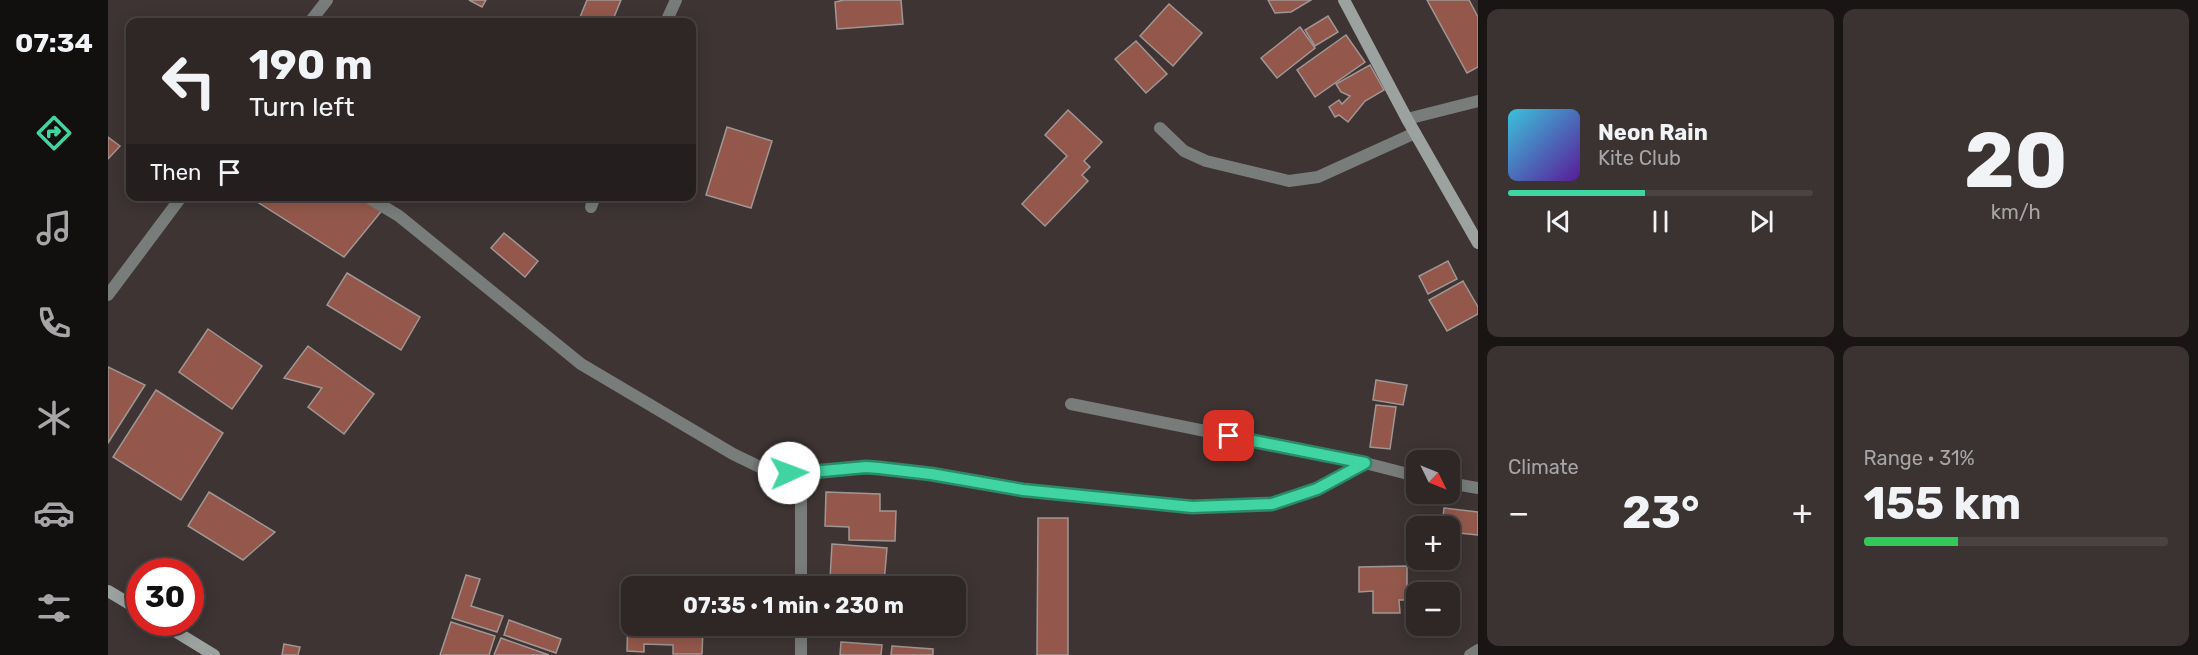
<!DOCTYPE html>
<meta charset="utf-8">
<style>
body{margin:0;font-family:Rubik,sans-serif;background:#3a3332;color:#f1f3f6;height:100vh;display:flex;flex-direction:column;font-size:22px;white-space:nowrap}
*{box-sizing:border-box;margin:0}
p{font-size:20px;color:#a7a5a7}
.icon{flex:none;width:33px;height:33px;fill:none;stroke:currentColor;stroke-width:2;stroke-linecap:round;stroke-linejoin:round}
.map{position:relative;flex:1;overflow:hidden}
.details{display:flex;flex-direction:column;gap:9px;padding:9px;background:#191515;width:720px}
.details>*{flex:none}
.top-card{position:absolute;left:18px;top:18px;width:570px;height:183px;border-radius:12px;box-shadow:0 3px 15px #0003,0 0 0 2px #494443;background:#2e2726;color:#f1f3f6;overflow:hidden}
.needle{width:39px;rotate:133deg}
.buttons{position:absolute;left:1298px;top:450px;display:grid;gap:12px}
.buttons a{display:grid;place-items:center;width:54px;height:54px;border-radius:12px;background:#2e2726;box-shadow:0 3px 15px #0003,0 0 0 2px #494443;font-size:30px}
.speed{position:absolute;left:18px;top:558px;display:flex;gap:12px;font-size:30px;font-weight:700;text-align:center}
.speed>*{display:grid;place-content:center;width:78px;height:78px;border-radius:50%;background:#2e2726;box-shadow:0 3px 15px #0003,0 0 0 2px #494443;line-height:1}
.speed .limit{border:9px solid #d22;background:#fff;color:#111}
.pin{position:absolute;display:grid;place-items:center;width:51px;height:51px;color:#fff;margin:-26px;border-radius:12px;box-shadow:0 3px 9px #0006}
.me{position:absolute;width:66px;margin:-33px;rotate:88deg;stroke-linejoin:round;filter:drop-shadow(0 0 4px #0008)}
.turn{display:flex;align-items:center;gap:21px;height:126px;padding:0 24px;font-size:27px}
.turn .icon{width:78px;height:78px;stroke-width:2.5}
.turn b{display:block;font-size:42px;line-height:51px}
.then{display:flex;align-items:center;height:57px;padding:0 24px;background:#0003;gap:12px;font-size:22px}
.big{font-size:45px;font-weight:700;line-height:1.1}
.details .tile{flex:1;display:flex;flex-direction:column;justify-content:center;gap:9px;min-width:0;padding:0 21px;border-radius:12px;background:#3a3332}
.details .dial{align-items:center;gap:0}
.dial b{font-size:78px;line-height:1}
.song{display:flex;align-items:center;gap:18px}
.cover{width:72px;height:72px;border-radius:9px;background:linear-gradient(135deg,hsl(190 70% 55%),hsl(270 70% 35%))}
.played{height:6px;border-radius:3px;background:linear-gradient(90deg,#40d4a2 45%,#494443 45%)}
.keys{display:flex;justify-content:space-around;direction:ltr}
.heat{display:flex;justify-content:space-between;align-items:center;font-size:33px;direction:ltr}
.charge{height:9px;border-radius:4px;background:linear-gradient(90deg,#34c759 31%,#494443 0)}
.details .tiles{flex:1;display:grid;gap:9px;grid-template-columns:repeat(2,1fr)}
.trip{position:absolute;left:513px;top:576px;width:345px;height:60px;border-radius:12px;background:#2e2726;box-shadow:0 3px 15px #0003,0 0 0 2px #494443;font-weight:700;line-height:60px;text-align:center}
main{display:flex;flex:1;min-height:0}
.menu{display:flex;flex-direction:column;width:108px;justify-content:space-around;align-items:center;background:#12100f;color:#a7a5a7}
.menu .icon{width:42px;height:42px}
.menu .active{color:#40d4a2}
.menu b{font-size:27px;color:#f1f3f6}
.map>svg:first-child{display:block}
.building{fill:#93584b;stroke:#a09694;stroke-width:1.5}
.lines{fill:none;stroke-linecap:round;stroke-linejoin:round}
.street{stroke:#787c7a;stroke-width:12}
.secondary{stroke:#9ca29f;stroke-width:12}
.route-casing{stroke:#2a8a69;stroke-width:15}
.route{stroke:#40d4a2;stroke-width:10}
</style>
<main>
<nav class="menu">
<b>07:34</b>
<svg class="icon active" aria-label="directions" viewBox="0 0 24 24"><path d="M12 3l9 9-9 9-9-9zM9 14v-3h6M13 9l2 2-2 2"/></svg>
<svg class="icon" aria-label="music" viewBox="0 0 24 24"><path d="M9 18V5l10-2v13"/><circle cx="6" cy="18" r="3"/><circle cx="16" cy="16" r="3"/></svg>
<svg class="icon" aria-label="phone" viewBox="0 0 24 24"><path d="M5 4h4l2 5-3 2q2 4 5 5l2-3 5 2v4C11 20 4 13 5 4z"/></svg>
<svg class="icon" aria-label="climate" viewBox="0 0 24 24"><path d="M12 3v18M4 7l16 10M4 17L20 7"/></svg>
<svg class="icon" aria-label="car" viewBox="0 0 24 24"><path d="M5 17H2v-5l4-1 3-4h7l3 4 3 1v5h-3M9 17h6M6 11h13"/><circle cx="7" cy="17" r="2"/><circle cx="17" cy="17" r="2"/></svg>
<svg class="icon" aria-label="filters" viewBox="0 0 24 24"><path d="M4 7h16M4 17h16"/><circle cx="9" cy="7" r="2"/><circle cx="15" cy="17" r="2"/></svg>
</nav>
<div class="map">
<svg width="1370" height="655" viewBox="0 0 1370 655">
<rect width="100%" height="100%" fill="#3d3433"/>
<g class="building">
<path d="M361,0H378L374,7Z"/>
<path d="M479,0H513L504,22H470Z"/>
<path d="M736,0H793L795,24L729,29L727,2Z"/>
<path d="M1160,0H1203L1183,12L1167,13Z"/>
<path d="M1319,0H1361L1370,17V67L1359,73Z"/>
<path d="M1061,4L1094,33L1065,66L1032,36Z"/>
<path d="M1220,16L1230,32L1207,46L1197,30Z"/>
<path d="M1192,27L1207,48L1169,78L1153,58Z"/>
<path d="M1238,35L1257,62L1207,97L1189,70Z"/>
<path d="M1028,41L1059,74L1038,93L1007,59Z"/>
<path d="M1262,65L1276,90L1257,101L1240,122L1231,115L1227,117L1221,107L1231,100L1234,104L1242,96L1233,92L1228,84Z"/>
<path d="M960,110L994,142L976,161L982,167L974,175L980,181L937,226L914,204L959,156L937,135Z"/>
<path d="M619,127L664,141L643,208L598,195Z"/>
<path d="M0,137L12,146L0,159Z"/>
<path d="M140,196H254L276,208L236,257Z"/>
<path d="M396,233L430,261L417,277L383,248Z"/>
<path d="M1340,261L1349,279L1320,294L1311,276Z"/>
<path d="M239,273L312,317L293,350L219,305Z"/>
<path d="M1355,281L1370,307V314L1339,331L1321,300Z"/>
<path d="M100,329L154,366L124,409L71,372Z"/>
<path d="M200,346L266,394L236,434L200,407L214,388L176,378Z"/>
<path d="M0,367L37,385L0,443Z"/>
<path d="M1268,380L1299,385L1295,405L1265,400Z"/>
<path d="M48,390L115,433L73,500L5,457Z"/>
<path d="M1268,405L1288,407L1282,449L1262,447Z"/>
<path d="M101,492L167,532L135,560L80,526Z"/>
<path d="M718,492L772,494V511H788L787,541L741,540V527L717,526Z"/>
<path d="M1336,508L1370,512V535L1341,532V526H1334Z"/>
<path d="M930,518H960V655H929Z"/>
<path d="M724,544L779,548L776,583L722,579Z"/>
<path d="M1299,566V600H1291L1292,613H1265V591L1251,592V567Z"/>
<path d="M358,575L372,579L363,606L395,616L389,632L344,618Z"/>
<path d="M524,610V626H574V629H595L594,654H565V645L536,644V652L519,651L520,611Z"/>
<path d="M401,620L453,639L448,653L396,635Z"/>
<path d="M343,622L387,636L381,655H332Z"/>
<path d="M393,638L441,655H386Z"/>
<path d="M733,642L774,645L773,655H732Z"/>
<path d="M176,644L192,647L190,655H174Z"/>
<path d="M784,646L825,649V655H783Z"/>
</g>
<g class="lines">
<g class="street">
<path d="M202,22L219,0"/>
<path d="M558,22L568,0"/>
<path d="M1299,119L1370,101"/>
<path d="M1052,128L1076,151L1098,161L1181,181L1210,177L1307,133"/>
<path d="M258,196L291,216L473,364L625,454L658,470L693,473L758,467L771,468L823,474L914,491L1084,507L1164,504L1209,489L1257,463"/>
<path d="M483,207L487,196"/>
<path d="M0,295L74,196"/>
<path d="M963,404L1257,463L1308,476"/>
<path d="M693,473V586"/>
<path d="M1341,483L1370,488"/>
<path d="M693,626V655"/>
<path d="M1362,655L1370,650"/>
</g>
<g class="secondary">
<path d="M1236,0L1299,119L1370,243"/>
<path d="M0,591L32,610"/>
<path d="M52,622L106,655"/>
</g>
</g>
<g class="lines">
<defs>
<path id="route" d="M681,473H693L758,467L771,468L823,474L915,490L1084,507L1164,504L1209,489L1257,463L1121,436"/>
</defs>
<use href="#route" class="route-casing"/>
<use href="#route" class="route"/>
</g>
</svg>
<div class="buttons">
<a><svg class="needle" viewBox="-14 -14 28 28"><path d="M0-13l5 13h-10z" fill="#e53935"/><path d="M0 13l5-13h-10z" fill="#a7a5a7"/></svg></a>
<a>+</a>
<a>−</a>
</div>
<div class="speed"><div class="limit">30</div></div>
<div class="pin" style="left:1121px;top:436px;background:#d93025"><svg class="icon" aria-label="arrive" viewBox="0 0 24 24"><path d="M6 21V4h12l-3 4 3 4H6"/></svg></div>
<svg class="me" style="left:681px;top:473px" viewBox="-20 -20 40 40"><circle r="19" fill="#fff"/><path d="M0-13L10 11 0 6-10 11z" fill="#40d4a2"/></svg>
<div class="trip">07:35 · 1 min · 230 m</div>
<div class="top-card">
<div class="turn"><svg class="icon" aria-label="left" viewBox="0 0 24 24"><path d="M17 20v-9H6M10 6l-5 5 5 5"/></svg><div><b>190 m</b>Turn left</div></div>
<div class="then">Then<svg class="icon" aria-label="arrive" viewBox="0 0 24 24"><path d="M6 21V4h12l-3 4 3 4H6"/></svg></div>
</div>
</div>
<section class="details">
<div class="tiles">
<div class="tile">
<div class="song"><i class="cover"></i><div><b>Neon Rain</b><p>Kite Club</p></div></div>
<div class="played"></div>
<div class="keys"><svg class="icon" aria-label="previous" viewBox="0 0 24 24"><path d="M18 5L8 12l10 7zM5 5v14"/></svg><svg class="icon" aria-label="pause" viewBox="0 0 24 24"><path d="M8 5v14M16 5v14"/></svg><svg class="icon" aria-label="next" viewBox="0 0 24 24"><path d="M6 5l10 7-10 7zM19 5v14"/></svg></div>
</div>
<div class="tile dial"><b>20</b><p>km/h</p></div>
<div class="tile"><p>Climate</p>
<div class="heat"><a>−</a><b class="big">23°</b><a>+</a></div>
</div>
<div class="tile"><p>Range · 31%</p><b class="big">155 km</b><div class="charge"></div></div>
</div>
</section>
</main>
